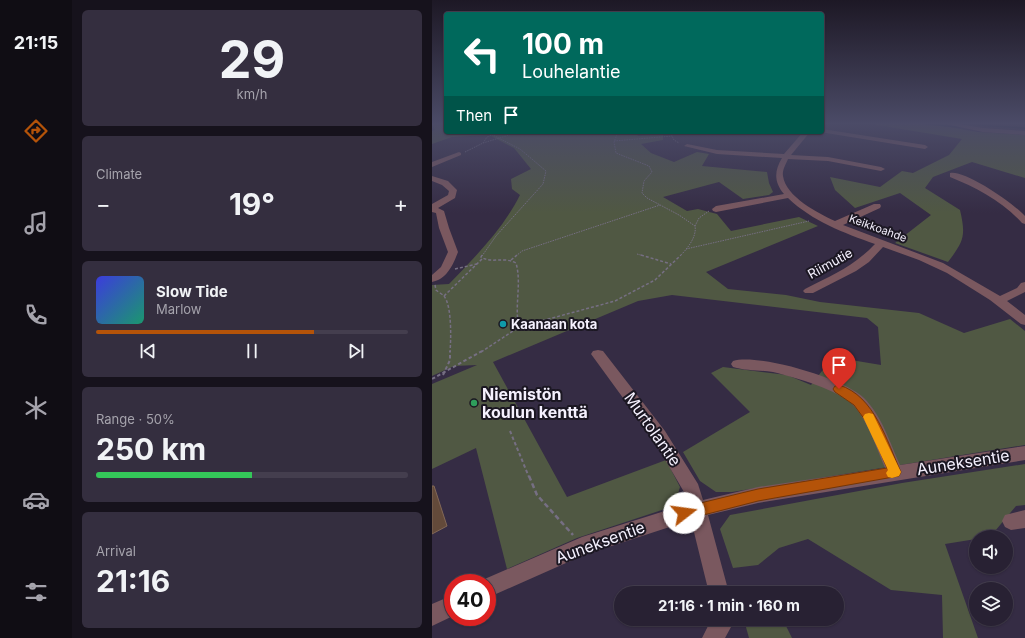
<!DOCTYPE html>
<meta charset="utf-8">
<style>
body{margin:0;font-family:Inter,sans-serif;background:#342e3f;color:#f1f3f6;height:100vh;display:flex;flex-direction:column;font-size:15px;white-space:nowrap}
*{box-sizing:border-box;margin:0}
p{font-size:13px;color:#a5a3ac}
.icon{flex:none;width:22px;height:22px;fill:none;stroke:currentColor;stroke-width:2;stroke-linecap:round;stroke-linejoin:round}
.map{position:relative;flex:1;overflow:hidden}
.side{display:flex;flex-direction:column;gap:10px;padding:10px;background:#16121c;width:360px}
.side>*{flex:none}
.hud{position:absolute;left:12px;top:12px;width:380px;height:122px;border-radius:4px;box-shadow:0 1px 3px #0004,0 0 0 1px #443e4e;background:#00695c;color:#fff;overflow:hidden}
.tools{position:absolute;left:537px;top:530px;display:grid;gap:8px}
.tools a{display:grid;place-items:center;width:44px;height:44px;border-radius:50%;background:#282133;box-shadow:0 1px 3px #0004,0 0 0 1px #443e4e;font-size:20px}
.speed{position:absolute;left:12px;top:574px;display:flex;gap:8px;font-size:20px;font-weight:700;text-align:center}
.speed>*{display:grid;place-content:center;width:52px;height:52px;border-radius:50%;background:#282133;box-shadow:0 1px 3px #0004,0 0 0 1px #443e4e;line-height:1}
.speed .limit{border:6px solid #d22;background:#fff;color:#111}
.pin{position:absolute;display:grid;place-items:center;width:34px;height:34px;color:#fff;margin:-41px -17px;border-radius:50% 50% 50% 0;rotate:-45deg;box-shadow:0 0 4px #0007}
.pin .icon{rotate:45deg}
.me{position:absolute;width:44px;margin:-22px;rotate:75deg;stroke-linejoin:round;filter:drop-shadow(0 0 3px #0008)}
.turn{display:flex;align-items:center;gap:14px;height:84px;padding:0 12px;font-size:18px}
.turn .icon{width:52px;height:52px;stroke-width:2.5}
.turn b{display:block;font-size:28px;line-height:34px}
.then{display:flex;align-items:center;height:38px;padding:0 12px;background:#0003;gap:8px;font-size:15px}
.big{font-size:30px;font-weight:700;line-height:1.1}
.side .tile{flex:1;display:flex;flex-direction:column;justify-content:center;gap:6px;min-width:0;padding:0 14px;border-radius:6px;background:#342e3f}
.side .dial{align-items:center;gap:0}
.dial b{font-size:52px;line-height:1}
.song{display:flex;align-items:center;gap:12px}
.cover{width:48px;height:48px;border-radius:6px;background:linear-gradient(135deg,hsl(240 70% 55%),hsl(160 70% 35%))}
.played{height:4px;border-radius:2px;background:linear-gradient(90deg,#b45309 70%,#443e4e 70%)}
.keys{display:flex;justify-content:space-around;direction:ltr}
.heat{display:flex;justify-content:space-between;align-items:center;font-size:22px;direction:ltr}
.charge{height:6px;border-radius:3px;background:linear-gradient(90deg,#34c759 50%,#443e4e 0)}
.trip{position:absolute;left:182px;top:586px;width:230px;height:40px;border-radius:20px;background:#282133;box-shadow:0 1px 3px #0004,0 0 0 1px #443e4e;font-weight:700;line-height:40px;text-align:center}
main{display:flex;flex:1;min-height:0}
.tab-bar{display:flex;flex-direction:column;width:72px;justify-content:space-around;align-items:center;background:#100d14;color:#a5a3ac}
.tab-bar .icon{width:28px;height:28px}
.tab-bar .active{color:#b45309}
.tab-bar b{font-size:18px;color:#f1f3f6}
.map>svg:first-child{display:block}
.green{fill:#505843}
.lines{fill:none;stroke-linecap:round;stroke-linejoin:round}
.stream{stroke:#05212f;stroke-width:1.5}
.building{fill:#634a3a;stroke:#826857}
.path-far3{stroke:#766f83;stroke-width:1;stroke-dasharray:1.5 1;stroke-linecap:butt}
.path-far2{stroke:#766f83;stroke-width:1.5;stroke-dasharray:3 2;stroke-linecap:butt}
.path-far1{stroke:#766f83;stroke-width:2;stroke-dasharray:3.5 2.5;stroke-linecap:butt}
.path{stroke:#766f83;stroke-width:2.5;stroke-dasharray:5 3;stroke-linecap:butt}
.minor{fill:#7a585f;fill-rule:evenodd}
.route{fill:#b45309;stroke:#753606}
.slow{fill:#f59e0b}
.culture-dot{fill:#0f9aa8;stroke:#1b1722;stroke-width:1.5}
.leisure-dot{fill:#2e9e5b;stroke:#1b1722;stroke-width:1.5}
.labels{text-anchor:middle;stroke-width:4;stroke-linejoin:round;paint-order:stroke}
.far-street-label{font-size:11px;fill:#f5f1fe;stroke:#1b1722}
.street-label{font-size:13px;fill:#f5f1fe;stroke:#1b1722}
.poi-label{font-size:13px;font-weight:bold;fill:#f5f1fe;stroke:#1b1722;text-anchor:start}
.near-poi-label{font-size:16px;font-weight:bold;fill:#f5f1fe;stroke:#1b1722;text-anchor:start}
.near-street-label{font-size:16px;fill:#f5f1fe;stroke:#1b1722}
</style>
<main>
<nav class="tab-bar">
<b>21:15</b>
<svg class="icon active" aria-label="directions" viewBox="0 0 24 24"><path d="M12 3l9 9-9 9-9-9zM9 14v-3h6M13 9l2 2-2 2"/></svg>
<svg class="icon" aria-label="music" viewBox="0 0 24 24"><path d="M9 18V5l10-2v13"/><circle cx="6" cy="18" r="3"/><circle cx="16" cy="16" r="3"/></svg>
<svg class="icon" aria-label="phone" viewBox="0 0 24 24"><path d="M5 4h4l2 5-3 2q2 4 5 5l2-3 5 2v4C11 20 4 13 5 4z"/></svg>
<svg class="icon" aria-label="climate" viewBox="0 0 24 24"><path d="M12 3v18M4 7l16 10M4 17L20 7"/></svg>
<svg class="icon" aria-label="car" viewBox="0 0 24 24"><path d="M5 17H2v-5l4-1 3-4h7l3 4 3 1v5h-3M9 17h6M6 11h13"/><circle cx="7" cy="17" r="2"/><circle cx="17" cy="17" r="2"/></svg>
<svg class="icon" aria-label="filters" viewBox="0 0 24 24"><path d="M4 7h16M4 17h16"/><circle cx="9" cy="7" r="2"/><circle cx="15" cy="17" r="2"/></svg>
</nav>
<section class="side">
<div class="tile dial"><b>29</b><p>km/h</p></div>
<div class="tile"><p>Climate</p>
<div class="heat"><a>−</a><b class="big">19°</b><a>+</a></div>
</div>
<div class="tile">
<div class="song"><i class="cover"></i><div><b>Slow Tide</b><p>Marlow</p></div></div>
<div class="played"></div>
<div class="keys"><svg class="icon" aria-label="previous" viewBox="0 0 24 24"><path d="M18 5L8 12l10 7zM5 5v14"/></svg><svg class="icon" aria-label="pause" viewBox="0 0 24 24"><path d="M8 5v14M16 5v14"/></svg><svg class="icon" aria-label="next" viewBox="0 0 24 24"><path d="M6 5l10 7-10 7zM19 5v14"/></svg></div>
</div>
<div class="tile"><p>Range · 50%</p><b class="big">250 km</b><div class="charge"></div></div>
<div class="tile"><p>Arrival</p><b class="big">21:16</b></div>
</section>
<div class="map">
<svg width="593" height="638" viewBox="0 0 593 638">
<rect width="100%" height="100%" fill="#352c44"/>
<g class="green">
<path d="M0,124H14V132H202L206,136L231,135V140L209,144L219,153L242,162L265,152L277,154L270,166L335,172L337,183L341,192L337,195L311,199L287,182L231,197L255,211L266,209L285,214L299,231L367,217L386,226L274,272L296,289L354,295L388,302L487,313L532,333L578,319L593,331V445L300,492H284L268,481L251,452L318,412L279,373L291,367L355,375L379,385L401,357L449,365L446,327L435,318L240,295L206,301L61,362L135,497L234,460L248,487L244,500L233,509L145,538L75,569L44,448L0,469V384L45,365L22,366L0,376V285L17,284C43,257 71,229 88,195L80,189L79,179L99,169L82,148L57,135L20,137L0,144V131L3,130Z"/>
<path d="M439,124H513L511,126L546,132L593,135V178L540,162L501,177L493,188L528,210C534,236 532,241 516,262L463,243L499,215L468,193L423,208L403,190L398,177L448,187L470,171L481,173L517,155L530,139Z"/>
<path d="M593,464V505L584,506L558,537H544V539L513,544L546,638H511L510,595L459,590L376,539L347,548L326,565L301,568L288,529L298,515L470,483Z"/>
<path d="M312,620L352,622L360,638H317Z"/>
</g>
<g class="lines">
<g class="stream">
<path d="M494,124L527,127"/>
<path d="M547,125L593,128"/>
</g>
</g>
<path class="building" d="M0,486H2L15,526L0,534Z"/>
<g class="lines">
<g class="path-far3">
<path d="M186,132L182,142L184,153L217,166L220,172L212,181L210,193L215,198L247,215L263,226C265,237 255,249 248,256"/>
<path d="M238,132L242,140L247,143"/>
<path d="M182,141L240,136"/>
<path d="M51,143L55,137L68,132"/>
<path d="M33,152L51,143L87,132"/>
<path d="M263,226L267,218L277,211"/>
<path d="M254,249L377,221"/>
<path d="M205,254L212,256"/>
<path d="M50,256L64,236L111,184L114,171L88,149L55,132"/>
<path d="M84,256L90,251L228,205"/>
</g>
<g class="path-far2">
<path d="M50,255L49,257C60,264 70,256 84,263C90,284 82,306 87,327"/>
<path d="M209,255L239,264"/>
<path d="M79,260L85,255"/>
<path d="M23,269L45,264"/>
<path d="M3,285L4,290C6,292 10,294 12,296C20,306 19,339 18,352"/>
<path d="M12,296L50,259"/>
<path d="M49,352L87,327L183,301L223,280L249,255"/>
</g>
<g class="path-far1">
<path d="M11,375L18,360V351"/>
<path d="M0,379L50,351"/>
<path d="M78,431L97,477"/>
</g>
<path class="path" d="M97,476L105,495L141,535"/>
<g class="minor">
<path d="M514,124H526L551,128L593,131V135L551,132Z"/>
<path d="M390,129L493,145L496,147L493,149L388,132H390Z"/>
<path d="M371,132H378L359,155L396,157L449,167L453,169L449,171L396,161L356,159C354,164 350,170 351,176C354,197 386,213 403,221L442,204H448L449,206L448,208L411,225L511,263L568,296L585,288L589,283L593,282V292L575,301L593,315V325L589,324L558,300L515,273L487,260L451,247L437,262L424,271L381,293H373L371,291L373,289C400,275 421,267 443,244C412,233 380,221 356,198L284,212L281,211L280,209L284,206L352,194C342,182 342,171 350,158L285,154L252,146L255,144L285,150L352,154Z"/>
<path d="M27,152L29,153V155L0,167V162Z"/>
<path d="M518,173C534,170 582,204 593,216V224L590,223C570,201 545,188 518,177Z"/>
<path d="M0,176L16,181L25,190L23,198L6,208L12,211L17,228L26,252C21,265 15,279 0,282V275L9,267L16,252L7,228L4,213L0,212V204L16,195L17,191L10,185L0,181Z"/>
<path d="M166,350L171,351L233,431L266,484L271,500L326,487L453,468C444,447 437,424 423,407C408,390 362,377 341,372C328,370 314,371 301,367L299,364L301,361C327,353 413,379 432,398C450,416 458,443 468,465L593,446V460L326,503L276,515L297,593H277L259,520L152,555L55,598V583H47L48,581L150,537L255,504L252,492L221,439L159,354L161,351Z"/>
<path d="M593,510V528L579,530L573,527L570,521L573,515Z"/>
<path d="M21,595V616L0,626V604Z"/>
<path d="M277,619H299V627L293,638H270L277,624Z"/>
</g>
</g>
<linearGradient id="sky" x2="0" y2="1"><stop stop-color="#1d1825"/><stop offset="0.58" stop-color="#4b4b67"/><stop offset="1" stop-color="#4b4b67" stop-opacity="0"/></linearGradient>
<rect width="593" height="213" fill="url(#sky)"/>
<path class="route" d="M407,385C443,396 455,442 469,472L467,476L326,501L252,520L247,518L245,513L247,509L252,507L326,489L455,468L436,424L422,405L403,392L401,389L403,386Z"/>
<path class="slow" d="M437,413L441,414L467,468L469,472L467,476L460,478L456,477L454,473L456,470L431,417L433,414Z"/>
<circle class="culture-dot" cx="71" cy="324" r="4"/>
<circle class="leisure-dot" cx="42" cy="403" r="4"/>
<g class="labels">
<g class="far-street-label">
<text transform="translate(446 228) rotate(20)" y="4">Keikkoahde</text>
</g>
<g class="street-label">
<text transform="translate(398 263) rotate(-29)" y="5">Riimutie</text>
</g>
<g class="poi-label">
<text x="79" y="329">Kaanaan kota</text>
</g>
<g class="near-poi-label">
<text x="50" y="400">Niemistön<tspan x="50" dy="18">koulun kenttä</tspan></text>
</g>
<g class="near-street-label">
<text transform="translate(221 429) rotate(55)" y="6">Murtolantie</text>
<text transform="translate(531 462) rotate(-9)" y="6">Auneksentie</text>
<text transform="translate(168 542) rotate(-20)" y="6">Auneksentie</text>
</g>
</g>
</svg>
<div class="tools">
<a><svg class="icon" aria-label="sound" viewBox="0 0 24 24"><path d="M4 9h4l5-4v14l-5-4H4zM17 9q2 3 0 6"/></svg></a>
<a><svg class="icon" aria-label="layers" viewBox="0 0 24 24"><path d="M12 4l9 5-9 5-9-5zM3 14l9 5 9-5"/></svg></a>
</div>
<div class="speed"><div class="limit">40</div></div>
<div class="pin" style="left:407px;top:389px;background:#d93025"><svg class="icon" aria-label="arrive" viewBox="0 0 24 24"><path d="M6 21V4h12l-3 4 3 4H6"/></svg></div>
<svg class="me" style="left:252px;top:513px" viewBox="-20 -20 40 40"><circle r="19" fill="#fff"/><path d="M0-13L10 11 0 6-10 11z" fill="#b45309"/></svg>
<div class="trip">21:16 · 1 min · 160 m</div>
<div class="hud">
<div class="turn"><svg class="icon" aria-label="left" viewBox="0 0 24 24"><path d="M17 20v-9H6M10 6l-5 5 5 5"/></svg><div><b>100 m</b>Louhelantie</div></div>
<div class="then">Then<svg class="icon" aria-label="arrive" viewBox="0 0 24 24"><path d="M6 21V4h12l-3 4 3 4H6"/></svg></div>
</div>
</div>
</main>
